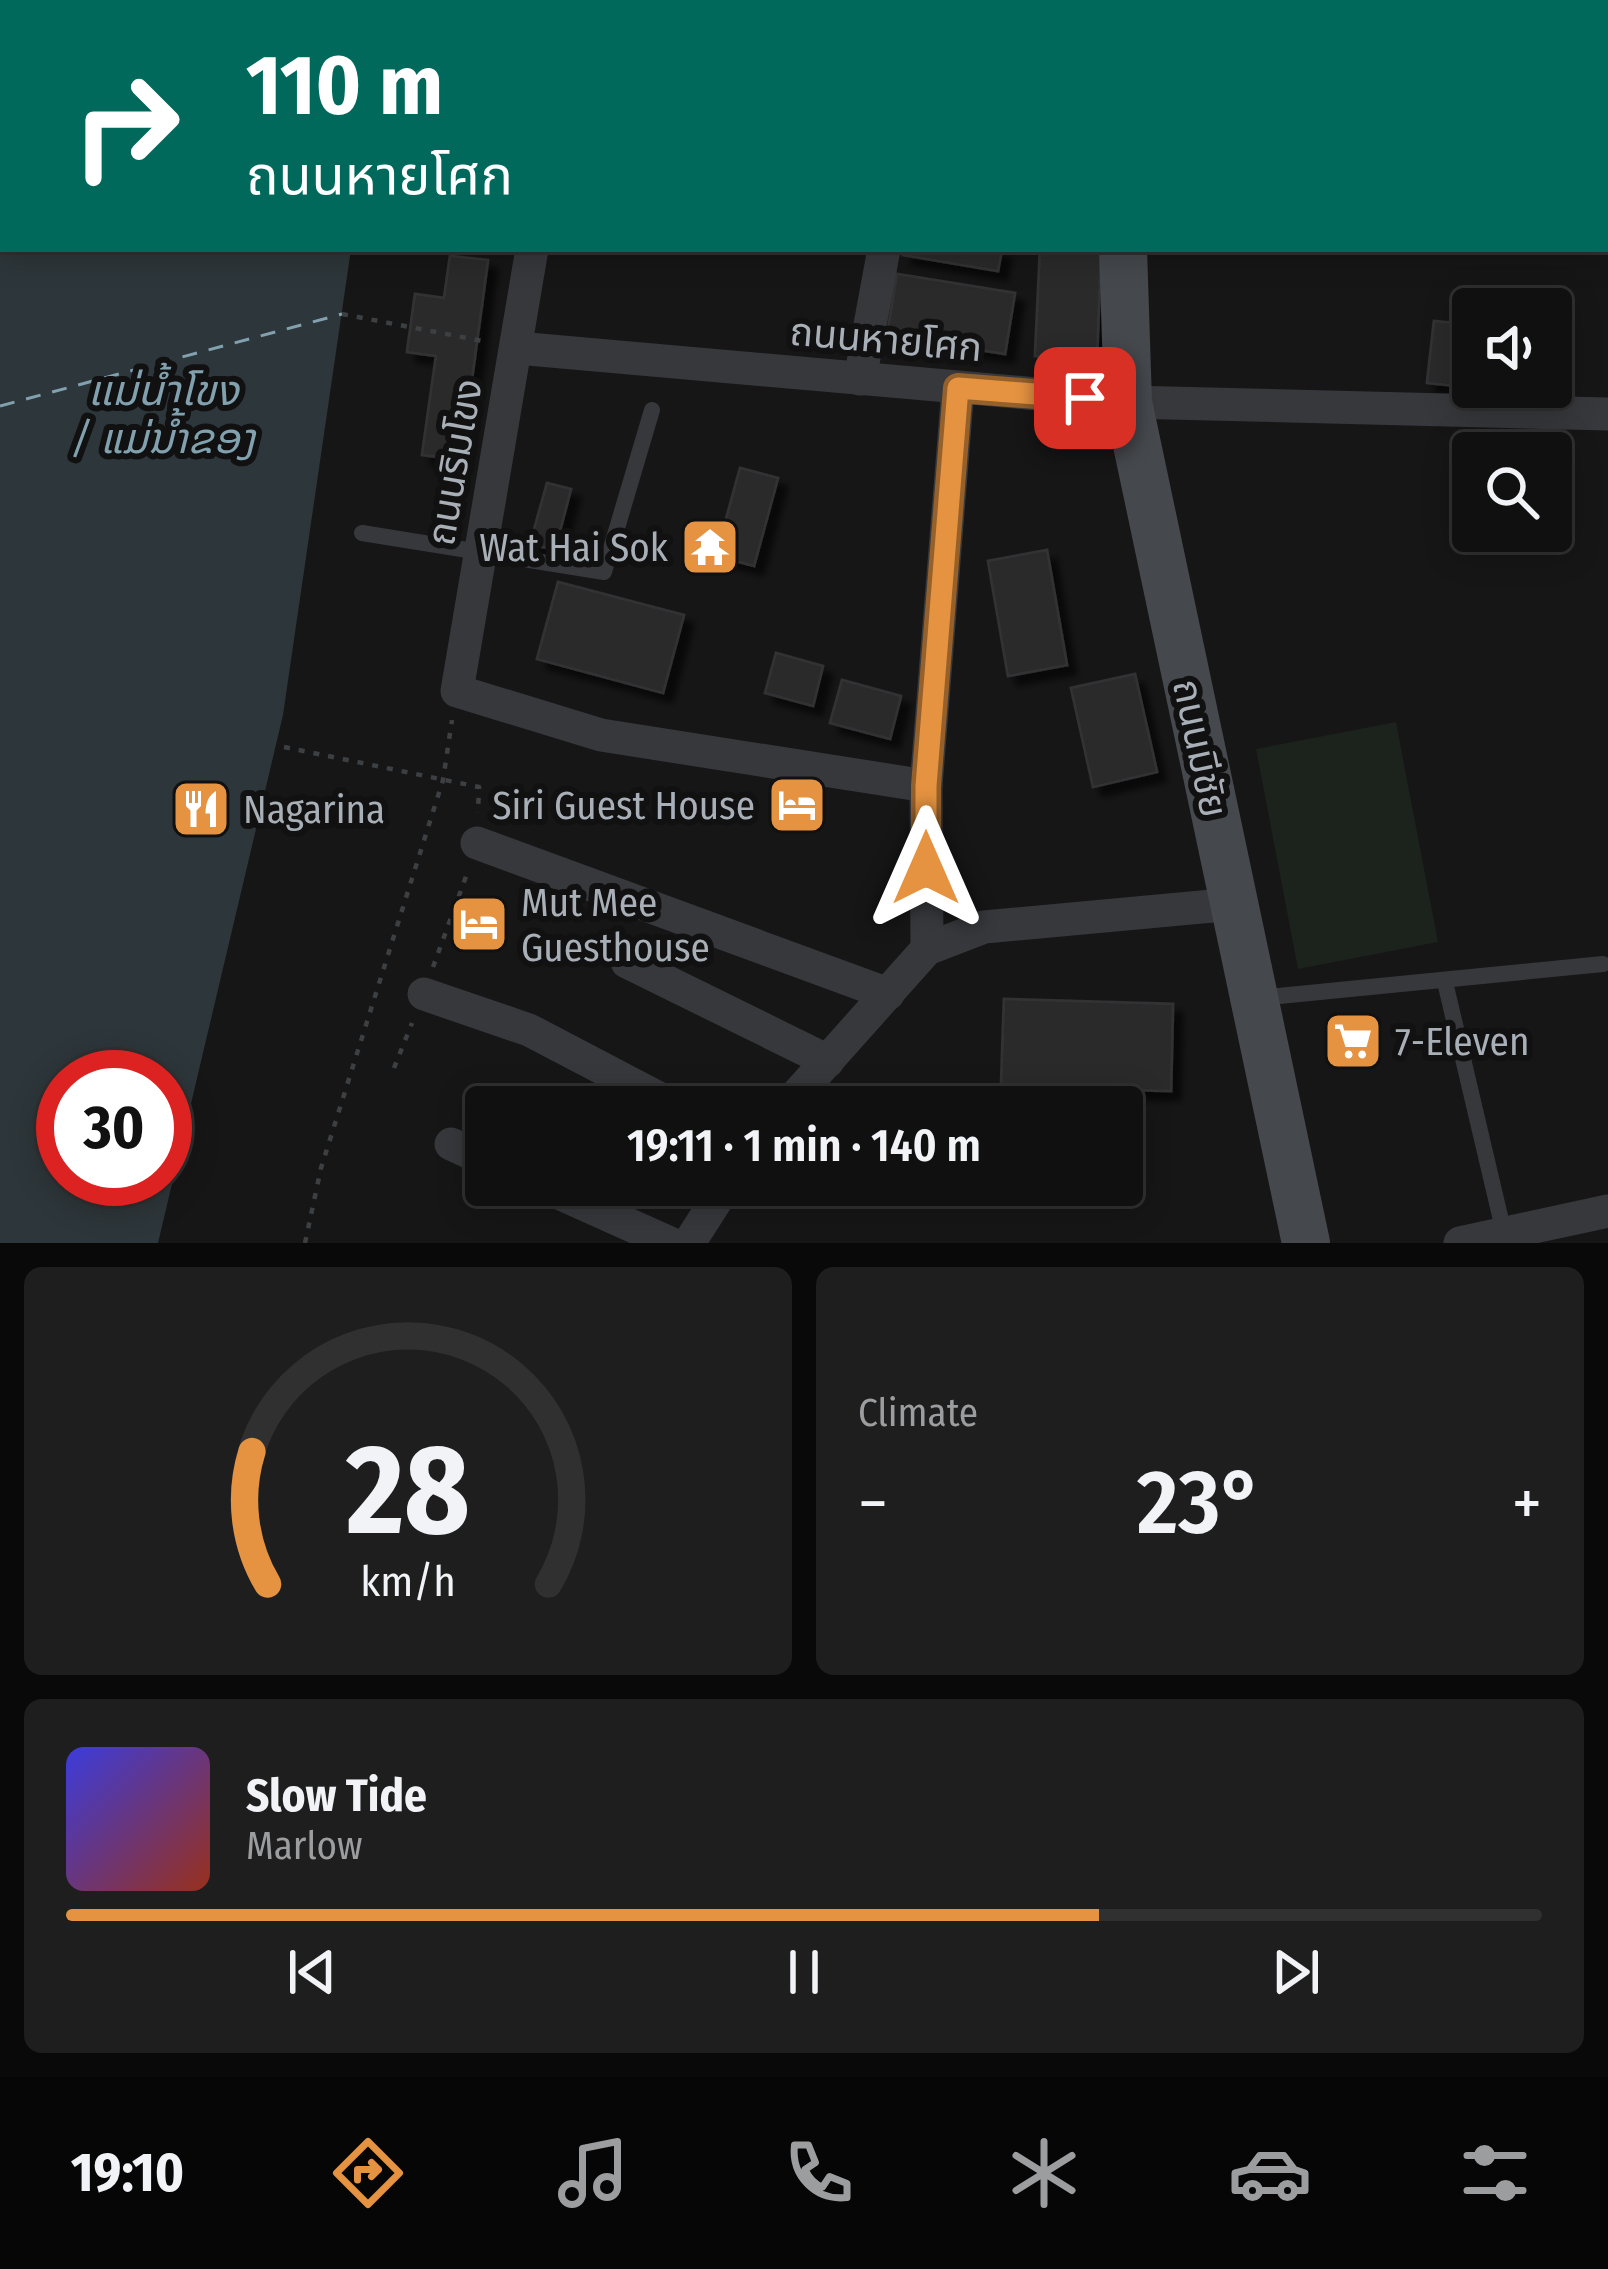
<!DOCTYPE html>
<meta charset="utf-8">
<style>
body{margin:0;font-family:"Fira Sans Condensed","Noto Sans Lao","Noto Sans Thai",sans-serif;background:#1e1e1f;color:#f1f3f6;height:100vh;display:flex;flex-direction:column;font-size:45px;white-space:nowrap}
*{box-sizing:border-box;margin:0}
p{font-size:39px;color:#9c9d9f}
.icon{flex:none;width:66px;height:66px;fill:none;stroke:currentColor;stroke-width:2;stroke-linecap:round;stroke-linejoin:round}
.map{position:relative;height:1243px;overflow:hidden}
.panel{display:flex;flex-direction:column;gap:24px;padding:24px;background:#090909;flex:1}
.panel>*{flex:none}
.hud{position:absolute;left:0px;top:0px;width:1608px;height:252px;box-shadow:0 6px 30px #0003,0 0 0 3px #303031;background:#00695c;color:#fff;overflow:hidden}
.tools{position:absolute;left:1452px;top:288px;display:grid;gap:24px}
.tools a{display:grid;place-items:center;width:120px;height:120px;border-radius:12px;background:#101011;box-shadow:0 6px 30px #0003,0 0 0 3px #303031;font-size:60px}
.speed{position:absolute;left:36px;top:1050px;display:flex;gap:24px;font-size:60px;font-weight:700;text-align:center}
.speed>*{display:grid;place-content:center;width:156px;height:156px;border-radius:50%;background:#101011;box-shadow:0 6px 30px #0003,0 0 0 3px #303031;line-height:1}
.speed .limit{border:18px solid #d22;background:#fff;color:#111}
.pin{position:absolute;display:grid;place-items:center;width:102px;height:102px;color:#fff;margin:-51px;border-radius:24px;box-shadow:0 6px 18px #0006}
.me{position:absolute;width:132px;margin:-66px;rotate:0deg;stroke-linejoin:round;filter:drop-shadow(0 0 9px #0008)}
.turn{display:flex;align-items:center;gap:42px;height:252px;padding:0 48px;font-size:54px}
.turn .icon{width:156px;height:156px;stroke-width:2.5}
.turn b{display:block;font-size:84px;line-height:102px}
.big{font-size:90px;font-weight:600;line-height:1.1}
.panel .card{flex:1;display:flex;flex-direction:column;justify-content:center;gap:18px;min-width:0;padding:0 42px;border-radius:18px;background:#1e1e1f}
.panel .dial{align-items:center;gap:0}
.dial svg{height:312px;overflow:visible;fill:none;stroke:#303031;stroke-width:7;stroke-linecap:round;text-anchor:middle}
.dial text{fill:#f1f3f6;stroke:none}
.song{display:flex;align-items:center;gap:36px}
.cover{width:144px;height:144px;border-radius:18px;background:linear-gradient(135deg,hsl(240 70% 55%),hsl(10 70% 35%))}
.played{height:12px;border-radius:6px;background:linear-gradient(90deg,#e59340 70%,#303031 70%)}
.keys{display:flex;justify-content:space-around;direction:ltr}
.heat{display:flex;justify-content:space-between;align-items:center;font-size:66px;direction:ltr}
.panel .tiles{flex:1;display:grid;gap:24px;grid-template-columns:1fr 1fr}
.card:last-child{grid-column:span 2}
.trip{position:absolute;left:465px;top:1086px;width:678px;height:120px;border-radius:12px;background:#101011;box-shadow:0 6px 30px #0003,0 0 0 3px #303031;font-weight:600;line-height:120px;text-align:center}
.dock{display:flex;height:192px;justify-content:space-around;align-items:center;background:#060607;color:#9c9d9f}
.dock .icon{width:84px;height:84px}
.dock .current{color:#e59340}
.dock b{font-size:54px;color:#f1f3f6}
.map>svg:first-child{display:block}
.green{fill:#1c221c}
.water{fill:#2d363a;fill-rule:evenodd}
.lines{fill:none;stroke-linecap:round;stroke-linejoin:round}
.ferry{stroke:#82a1af;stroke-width:3;stroke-dasharray:15 12;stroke-linecap:butt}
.building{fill:#29292b;stroke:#303033;stroke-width:3;filter:url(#shadow)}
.path{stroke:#3d4043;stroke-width:4.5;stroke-dasharray:6 9;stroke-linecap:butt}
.lane{stroke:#37383c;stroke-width:16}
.street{stroke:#37383c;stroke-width:33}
.secondary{stroke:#45484c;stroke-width:48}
.route-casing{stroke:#95602a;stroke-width:30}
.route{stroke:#e59340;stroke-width:21}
.labels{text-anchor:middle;stroke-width:12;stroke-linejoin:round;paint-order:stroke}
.street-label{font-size:39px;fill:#a8afb6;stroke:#111112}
.poi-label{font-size:39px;fill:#a8afb6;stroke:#111112;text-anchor:start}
.water-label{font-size:42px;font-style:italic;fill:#82a1af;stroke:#111112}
</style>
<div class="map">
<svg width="1608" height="1243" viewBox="0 0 1608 1243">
<defs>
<filter id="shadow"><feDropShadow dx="9" dy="9" stdDeviation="3" flood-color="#0009"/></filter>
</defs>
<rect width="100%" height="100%" fill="#161617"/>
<path class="green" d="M1396,722L1438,942L1298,969L1256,749Z"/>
<path class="water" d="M0,0H392L3,3V249H351L283,715L158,1243H0ZM63,1077H165V1179H63Z"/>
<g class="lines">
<path class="ferry" d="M0,406L342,314"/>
</g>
<g class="building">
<path d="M904,249H1002L998,271L903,255Z"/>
<path d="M1040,249H1101L1097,358L1035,356Z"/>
<path d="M450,256L488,260L461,460L422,455L436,356L407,352L415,294L444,298Z"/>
<path d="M897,274L1015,293L1005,354L887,335Z"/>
<path d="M1434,321L1473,325V387L1509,391L1427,383Z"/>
<path d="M740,468L778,478L754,566L716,556Z"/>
<path d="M547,483L571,489L555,550L530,544Z"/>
<path d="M1047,550L1067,665L1008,676L988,561Z"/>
<path d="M558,582L684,615L663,693L537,659Z"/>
<path d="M776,653L823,666L813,706L765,693Z"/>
<path d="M1135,674L1157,772L1093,787L1071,688Z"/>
<path d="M842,680L901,696L890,739L830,723Z"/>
<path d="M1004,999L1173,1004L1171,1091L1001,1087Z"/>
</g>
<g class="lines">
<g class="path">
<path d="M342,314L488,342"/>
<path d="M284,747L479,787L478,813"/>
<path d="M433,967L468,871"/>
<path d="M394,1068L412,1023"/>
<path d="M305,1243L321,1168L443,780L452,720"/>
</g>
<g class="lane">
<path d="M362,533L604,572L652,410"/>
<path d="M1445,982L1504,1233"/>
<path d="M1259,998L1603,964"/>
</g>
<g class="street">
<path d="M592,3L593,0"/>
<path d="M1605,171H1608"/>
<path d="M532,249L457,691L601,735L926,786"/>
<path d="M517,348L1128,402L1608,414"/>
<path d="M860,379L884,249"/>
<path d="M477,843L888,994"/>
<path d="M927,949L926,786L958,388"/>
<path d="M627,962L828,1061"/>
<path d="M424,994L529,1030L676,1107"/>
<path d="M786,1107L927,949L984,927L1234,904"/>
<path d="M451,1144L486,1160"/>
<path d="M541,1185L670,1243"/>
<path d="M689,1243L726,1185"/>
<path d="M1460,1243L1608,1211"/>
</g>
<g class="secondary">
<path d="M1137,3L1138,0"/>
<path d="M1123,249L1128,402L1306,1243"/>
</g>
</g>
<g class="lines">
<defs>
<path id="route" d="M926,868V786L958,388L1085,398"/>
</defs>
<use href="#route" class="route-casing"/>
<use href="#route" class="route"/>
</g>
<defs>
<symbol id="temple-square" viewBox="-11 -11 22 22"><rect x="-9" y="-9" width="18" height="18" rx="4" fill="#e59340" stroke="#111112"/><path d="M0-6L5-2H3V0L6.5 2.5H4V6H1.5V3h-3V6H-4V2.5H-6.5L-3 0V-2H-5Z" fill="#fff"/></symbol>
<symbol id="hotel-square" viewBox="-11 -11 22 22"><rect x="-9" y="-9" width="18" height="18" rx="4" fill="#e59340" stroke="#111112"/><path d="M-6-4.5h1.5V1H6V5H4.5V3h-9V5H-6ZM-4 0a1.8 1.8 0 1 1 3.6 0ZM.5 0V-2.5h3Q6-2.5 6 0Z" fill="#fff"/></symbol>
<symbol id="restaurant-square" viewBox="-11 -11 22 22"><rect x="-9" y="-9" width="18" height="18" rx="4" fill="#e59340" stroke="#111112"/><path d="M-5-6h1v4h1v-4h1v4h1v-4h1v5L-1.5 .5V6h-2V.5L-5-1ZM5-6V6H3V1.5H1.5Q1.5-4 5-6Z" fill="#fff"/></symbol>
<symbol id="supermarket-square" viewBox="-11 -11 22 22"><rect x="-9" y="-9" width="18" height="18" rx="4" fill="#e59340" stroke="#111112"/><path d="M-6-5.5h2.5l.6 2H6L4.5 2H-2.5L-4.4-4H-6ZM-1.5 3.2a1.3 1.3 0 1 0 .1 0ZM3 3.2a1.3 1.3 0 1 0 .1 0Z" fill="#fff"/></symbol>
</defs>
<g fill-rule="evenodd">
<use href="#temple-square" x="677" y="514" width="66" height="66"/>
<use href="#hotel-square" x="764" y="772" width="66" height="66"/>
<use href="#restaurant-square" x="168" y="776" width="66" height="66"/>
<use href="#hotel-square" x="446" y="891" width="66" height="66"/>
<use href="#supermarket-square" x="1320" y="1008" width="66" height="66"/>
</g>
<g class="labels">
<g class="street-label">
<text transform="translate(886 339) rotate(5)" y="14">ถนนหายโศก</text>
<text transform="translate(454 462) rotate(-80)" y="14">ถนนริมโขง</text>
<text transform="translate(1201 748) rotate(78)" y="14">ถนนมีชัย</text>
</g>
<g class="poi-label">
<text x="668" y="561" text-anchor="end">Wat Hai Sok</text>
<text x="755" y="819" text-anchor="end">Siri Guest House</text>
<text x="243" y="823">Nagarina</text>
<text x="521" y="916">Mut Mee<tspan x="521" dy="45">Guesthouse</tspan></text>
<text x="1395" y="1055">7-Eleven</text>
</g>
<g class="water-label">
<text x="163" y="405">แม่น้ำโขง<tspan x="163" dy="48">/ ແມ່ນ້ຳຂອງ</tspan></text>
</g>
</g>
</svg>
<div class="tools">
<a><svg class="icon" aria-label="sound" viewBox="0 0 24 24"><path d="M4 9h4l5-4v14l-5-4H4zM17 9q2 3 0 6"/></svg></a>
<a><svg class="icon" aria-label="search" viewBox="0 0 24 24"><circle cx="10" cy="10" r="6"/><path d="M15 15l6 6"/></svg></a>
</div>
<div class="speed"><div class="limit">30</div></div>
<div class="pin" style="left:1085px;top:398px;background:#d93025"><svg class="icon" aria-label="arrive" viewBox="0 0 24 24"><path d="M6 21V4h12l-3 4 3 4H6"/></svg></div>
<svg class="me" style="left:926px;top:868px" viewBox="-20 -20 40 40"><path d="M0-17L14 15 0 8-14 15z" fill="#e59340" stroke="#fff" stroke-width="4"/></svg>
<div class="trip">19:11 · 1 min · 140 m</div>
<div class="hud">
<div class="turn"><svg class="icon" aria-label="right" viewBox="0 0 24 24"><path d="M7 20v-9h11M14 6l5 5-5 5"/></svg><div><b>110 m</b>ถนนหายโศก</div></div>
</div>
</div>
<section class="panel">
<div class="tiles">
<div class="card dial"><svg viewBox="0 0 100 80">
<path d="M14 69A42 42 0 1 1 86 69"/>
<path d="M14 69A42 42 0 0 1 10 35" stroke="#e59340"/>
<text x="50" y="56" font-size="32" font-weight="700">28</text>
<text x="50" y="72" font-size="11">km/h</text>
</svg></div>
<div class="card"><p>Climate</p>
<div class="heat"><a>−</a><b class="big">23°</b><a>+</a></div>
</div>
<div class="card">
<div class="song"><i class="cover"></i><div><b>Slow Tide</b><p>Marlow</p></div></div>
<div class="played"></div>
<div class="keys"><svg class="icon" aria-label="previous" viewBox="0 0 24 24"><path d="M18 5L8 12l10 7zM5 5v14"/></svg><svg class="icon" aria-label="pause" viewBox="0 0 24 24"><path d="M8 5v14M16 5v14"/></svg><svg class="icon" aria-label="next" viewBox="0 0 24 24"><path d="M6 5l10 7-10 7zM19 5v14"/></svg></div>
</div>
</div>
</section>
<nav class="dock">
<b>19:10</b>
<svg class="icon current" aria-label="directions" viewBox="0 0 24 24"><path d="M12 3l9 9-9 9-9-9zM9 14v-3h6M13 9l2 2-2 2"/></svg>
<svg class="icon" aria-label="music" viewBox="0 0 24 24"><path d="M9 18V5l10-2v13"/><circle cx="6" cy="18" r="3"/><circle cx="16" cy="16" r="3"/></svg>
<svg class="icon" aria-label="phone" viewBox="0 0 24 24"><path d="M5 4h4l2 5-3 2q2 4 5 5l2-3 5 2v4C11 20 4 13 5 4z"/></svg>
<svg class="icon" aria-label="climate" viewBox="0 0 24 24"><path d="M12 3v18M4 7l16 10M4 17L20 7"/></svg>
<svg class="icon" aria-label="car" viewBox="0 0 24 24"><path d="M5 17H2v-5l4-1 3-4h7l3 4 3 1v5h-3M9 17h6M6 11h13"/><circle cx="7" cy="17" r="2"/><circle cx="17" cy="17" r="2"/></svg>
<svg class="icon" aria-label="filters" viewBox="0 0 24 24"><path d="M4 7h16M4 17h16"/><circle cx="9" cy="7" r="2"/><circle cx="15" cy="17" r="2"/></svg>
</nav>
